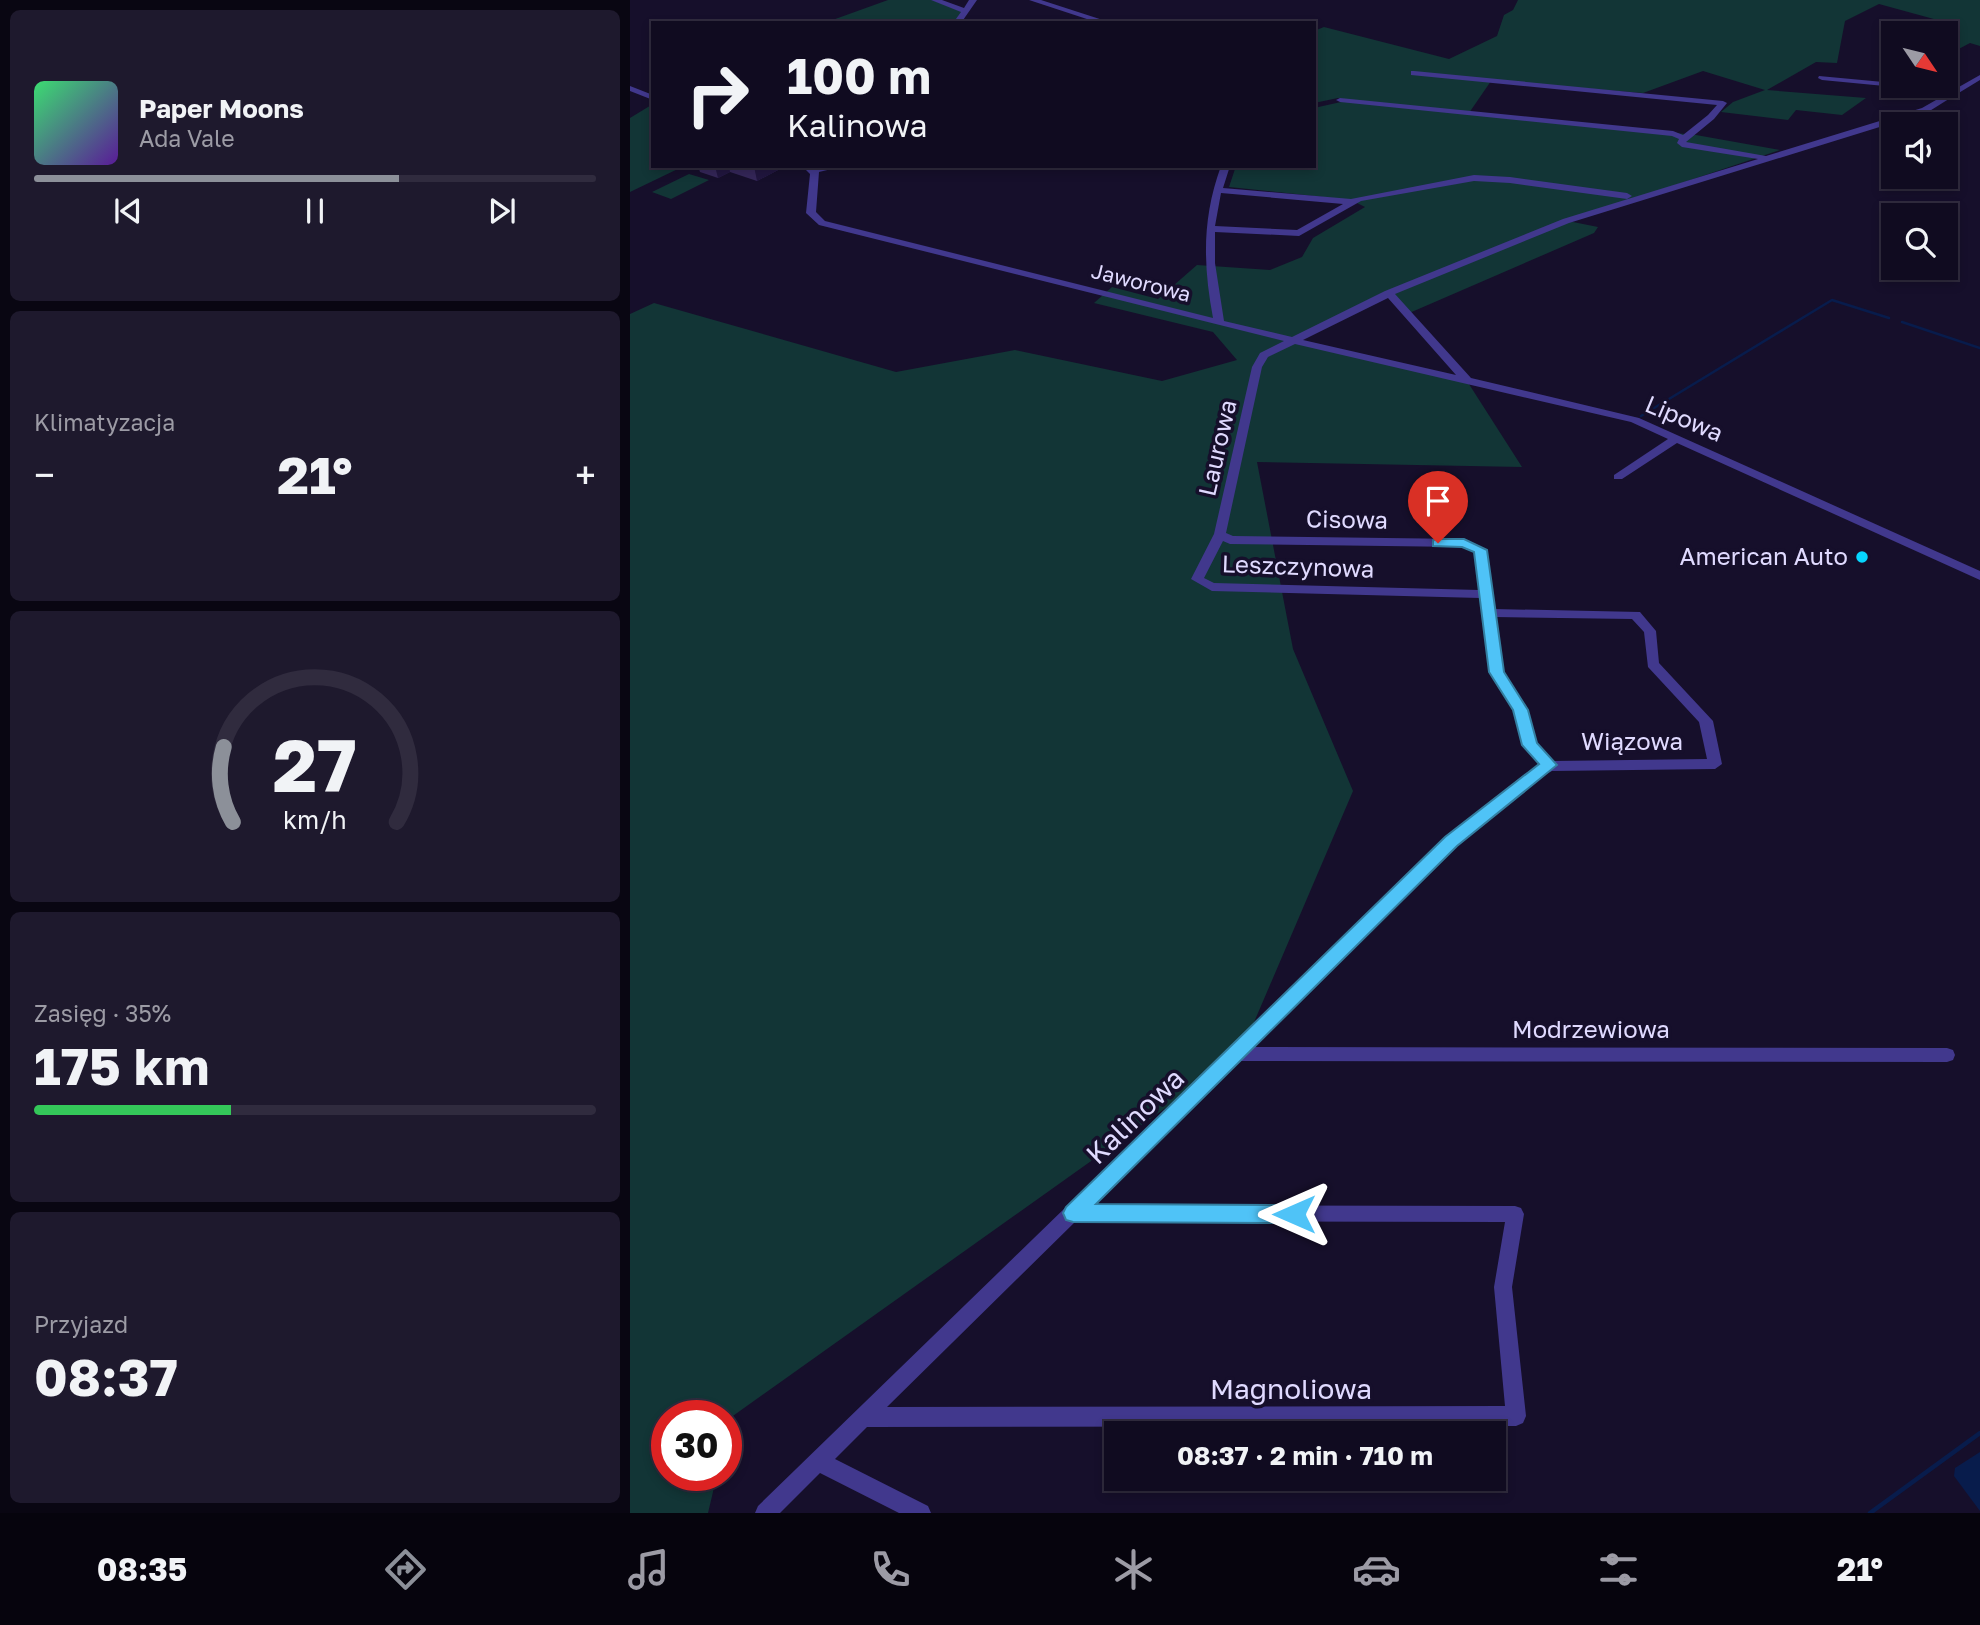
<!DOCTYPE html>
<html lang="pl">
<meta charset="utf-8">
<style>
body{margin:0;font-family:"Golos Text",sans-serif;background:#1e192d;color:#f1f3f6;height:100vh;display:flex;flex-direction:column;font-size:26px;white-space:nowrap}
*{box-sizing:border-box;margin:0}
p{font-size:23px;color:#9c9ba5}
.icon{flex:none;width:38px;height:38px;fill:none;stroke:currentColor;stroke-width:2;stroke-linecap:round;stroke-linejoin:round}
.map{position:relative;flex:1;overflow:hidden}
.drawer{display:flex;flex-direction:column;gap:10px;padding:10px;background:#090612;width:630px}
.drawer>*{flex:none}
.guide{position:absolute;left:21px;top:21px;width:665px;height:147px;border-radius:0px;box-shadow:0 4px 10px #0003,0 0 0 2px #302b3e;background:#100b20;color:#f1f3f6;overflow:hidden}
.needle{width:46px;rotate:125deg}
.fabs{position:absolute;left:1251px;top:21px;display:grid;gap:14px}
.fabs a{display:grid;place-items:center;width:77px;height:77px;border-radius:0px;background:#100b20;box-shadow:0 4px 10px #0003,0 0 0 2px #302b3e;font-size:35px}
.speed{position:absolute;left:21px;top:1400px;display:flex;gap:14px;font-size:35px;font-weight:700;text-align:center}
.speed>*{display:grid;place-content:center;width:91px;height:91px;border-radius:50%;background:#100b20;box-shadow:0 4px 10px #0003,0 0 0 2px #302b3e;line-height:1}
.speed .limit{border:10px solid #d22;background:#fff;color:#111}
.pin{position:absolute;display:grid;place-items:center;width:60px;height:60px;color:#fff;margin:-72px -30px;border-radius:50% 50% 50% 0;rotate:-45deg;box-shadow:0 0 7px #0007}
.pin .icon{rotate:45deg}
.me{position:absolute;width:77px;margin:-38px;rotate:270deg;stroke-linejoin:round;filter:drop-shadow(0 0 5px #0008)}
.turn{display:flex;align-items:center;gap:24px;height:147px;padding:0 21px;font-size:32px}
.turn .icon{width:91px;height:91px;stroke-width:2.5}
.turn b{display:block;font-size:49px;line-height:60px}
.big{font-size:52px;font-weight:700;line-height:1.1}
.drawer .tile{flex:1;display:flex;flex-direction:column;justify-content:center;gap:10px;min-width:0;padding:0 24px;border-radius:10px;background:#1e192d}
.drawer .dial{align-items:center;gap:0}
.dial svg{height:182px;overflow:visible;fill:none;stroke:#302b3e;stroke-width:7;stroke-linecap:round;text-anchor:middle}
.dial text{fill:#f1f3f6;stroke:none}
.song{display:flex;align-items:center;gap:21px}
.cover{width:84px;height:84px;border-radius:10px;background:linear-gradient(135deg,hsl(140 70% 55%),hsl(270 70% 35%))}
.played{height:7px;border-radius:4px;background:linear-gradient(90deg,#8c9099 65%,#302b3e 65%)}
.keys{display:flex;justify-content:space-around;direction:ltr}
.heat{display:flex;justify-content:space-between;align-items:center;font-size:38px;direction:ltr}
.charge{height:10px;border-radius:5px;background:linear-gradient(90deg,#34c759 35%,#302b3e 0)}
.trip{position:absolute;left:474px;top:1421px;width:402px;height:70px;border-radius:0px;background:#100b20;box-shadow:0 4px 10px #0003,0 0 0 2px #302b3e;font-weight:700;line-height:70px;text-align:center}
.menu{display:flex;height:112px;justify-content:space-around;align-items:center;background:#06040d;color:#9c9ba5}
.menu .icon{width:49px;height:49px}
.menu .on{color:#8c9099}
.menu b{font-size:32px;color:#f1f3f6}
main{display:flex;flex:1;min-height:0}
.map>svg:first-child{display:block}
.green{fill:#123536}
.water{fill:#081c4c}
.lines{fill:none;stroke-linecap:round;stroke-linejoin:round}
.stream-far1{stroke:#081c4c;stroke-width:2.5}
.stream{stroke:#081c4c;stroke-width:4.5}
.minor{fill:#41388d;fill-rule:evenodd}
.wall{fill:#352759}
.shaded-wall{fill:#21163f}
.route{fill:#4fc3f7;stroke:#337fa1;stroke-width:2}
.poi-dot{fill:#06d6ff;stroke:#160f2b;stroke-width:2.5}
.labels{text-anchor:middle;stroke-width:7;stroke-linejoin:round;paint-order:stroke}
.far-street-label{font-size:21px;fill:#e0daff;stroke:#160f2b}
.street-label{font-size:24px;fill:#e0daff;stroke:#160f2b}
.poi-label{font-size:24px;fill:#e0daff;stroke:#160f2b;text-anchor:end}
.near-street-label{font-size:28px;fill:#e0daff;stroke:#160f2b}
</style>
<main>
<section class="drawer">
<div class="tile">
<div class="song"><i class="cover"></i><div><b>Paper Moons</b><p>Ada Vale</p></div></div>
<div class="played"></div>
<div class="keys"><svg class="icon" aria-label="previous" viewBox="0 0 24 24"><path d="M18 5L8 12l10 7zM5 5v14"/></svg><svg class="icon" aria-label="pause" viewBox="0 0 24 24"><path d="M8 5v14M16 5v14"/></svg><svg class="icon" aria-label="next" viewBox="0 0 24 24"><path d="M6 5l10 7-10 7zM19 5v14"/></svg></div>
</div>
<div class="tile"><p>Klimatyzacja</p>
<div class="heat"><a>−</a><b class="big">21°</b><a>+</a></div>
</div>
<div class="tile dial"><svg viewBox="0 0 100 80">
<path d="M14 69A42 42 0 1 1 86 69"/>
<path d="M14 69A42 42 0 0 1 10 36" stroke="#8c9099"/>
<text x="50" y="56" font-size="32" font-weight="700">27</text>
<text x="50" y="72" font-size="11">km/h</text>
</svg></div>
<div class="tile"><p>Zasięg · 35%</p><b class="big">175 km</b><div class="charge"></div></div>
<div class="tile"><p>Przyjazd</p><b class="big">08:37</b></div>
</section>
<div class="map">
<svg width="1350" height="1513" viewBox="0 0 1350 1513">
<rect width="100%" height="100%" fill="#160f2b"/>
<g class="green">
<path d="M258,0H302L333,11L323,23L197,22Z"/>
<path d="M888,0H1350V46L1340,43L1323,52L1316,50V33H1306L1322,24L1249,4L1215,21L1207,63L1186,62L1137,90L1236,98L1212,115L1166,110L1158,120L1091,112L1103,102L1135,90L1073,71L1013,93L861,81L839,113L1066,135L1150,150L938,221L968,227L964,233L777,314L759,293L663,340L837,381L892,467L627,462L663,649L723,791L610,1055L100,1418L96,1435V1416H37V1475H87L78,1513H0V314L24,303L266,372L385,350L532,381L607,360L583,332L464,303L482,287L528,299L567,265L640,270L672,257L683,238L735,207L721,200L599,187L606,166H684V108L720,100L708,98L684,103V31L694,27L819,59L867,36L874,15L883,10Z"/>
<path d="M23,104V166H54L0,192V118Z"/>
<path d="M59,174L79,180L41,199L22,192Z"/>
</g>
<path class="water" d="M1350,1452V1511L1324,1476L1325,1468Z"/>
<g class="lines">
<g class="stream-far1">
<path d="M1272,322L1350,348"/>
<path d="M1011,416L1202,300L1259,318"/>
</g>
<path class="stream" d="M1240,1513L1350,1433"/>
<g class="minor">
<path d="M301,0H312L334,8L339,0H347L331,23H323L331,12Z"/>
<path d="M399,0H411L482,23H469Z"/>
<path d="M784,71L1093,101L1097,103L1084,119L1056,142L1136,156L1292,108L1313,96L1265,87L1192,80L1188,78L1189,76L1264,83V86H1282L1320,92L1350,75V80L1327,94V97H1322L1298,112L939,223L765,294L841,378L1009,418L1350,571V580L1047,443L992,479H984V475L1038,439L1001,422L665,344L638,357L632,367L596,533L603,536L834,539L856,550L864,609L1010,612L1026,631L1029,663L1083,721L1092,764L1085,769L922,771L906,779L826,846L622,1047L1317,1048L1323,1050L1325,1055L1323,1060L1317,1062L608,1061L462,1205L885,1206L891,1208L894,1214L882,1287L896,1416L893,1423L886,1426L237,1427L205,1459L298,1506L301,1513H269L190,1473L150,1513H125L128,1506L816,838L896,773L910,765L893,745L884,710L859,672L850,598L582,591L561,579L584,534L622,367L630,353L654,341L189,225L176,213L180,174L172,166H214L189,172L186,212L195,221L583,318C573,265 572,218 591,166H600L593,188L721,199L844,175L880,177L997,193L1002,196L997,199L880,183L844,181L731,201L669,236L585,232V263L594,321L662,337L755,291L933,219L1128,159L1052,147L1047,143L1049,139L1042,136L710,102L706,100L710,98L1043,131L1053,135L1078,115L1087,105L781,75V71ZM591,193L713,204L667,230L585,226ZM758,298L826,375L673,340ZM593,541L600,544L832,547L844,552L849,590L584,583L574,578ZM865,617L1002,619L1014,632L1018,667L1069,722L1077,759L923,761L907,743L898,710L873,672ZM446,1221L875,1222L864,1287L875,1406L257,1407Z"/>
<path d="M0,86L23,95V100L0,91Z"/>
</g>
</g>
<path class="wall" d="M68,166H149L150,169L127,181L100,172L88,178L70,172Z"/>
<g class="shaded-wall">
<path d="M85,166H99L100,172L88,178Z"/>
<path d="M124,166H149L150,169L127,181Z"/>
</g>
<path class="route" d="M808,539H834L857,550L874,672L898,710L907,743L927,765L827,846L466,1204L664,1205L672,1207L675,1214L672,1220L664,1223L443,1222L436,1220L433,1213L436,1207L815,837L909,764L892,745L883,710L859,672L844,552L832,547L803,546V540Z"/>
<circle class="poi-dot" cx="1232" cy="557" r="7"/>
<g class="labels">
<g class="far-street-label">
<text transform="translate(511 283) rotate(14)" y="7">Jaworowa</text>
</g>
<g class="street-label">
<text transform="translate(1054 419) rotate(23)" y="8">Lipowa</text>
<text transform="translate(588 448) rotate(-77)" y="8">Laurowa</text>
<text transform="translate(717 520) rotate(1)" y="8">Cisowa</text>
<text transform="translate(668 567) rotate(2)" y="8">Leszczynowa</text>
<text x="1002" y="750">Wiązowa</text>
<text x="961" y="1038">Modrzewiowa</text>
</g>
<g class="poi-label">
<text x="1218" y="565">American Auto</text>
</g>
<g class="near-street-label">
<text transform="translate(505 1116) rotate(-44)" y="10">Kalinowa</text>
<text x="661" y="1399">Magnoliowa</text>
</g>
</g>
</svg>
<div class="fabs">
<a><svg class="needle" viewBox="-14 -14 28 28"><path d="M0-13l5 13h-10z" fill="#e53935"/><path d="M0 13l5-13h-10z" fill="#9c9ba5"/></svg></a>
<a><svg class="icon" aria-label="sound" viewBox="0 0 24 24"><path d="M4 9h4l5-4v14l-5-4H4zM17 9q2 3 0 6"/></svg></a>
<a><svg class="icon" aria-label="search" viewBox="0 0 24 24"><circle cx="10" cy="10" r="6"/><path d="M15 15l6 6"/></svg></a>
</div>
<div class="speed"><div class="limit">30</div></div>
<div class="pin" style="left:808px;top:543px;background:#d93025"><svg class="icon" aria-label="arrive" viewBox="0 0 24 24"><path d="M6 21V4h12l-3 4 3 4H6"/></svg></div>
<svg class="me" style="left:664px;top:1214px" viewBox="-20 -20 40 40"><path d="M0-17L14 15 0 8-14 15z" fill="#4fc3f7" stroke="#fff" stroke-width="4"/></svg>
<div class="trip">08:37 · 2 min · 710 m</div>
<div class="guide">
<div class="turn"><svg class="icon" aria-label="right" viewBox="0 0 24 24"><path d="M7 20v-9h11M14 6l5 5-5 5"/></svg><div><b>100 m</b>Kalinowa</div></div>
</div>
</div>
</main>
<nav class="menu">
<b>08:35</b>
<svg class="icon on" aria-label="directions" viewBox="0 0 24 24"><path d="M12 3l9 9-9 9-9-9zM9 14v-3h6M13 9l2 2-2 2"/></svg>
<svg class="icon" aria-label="music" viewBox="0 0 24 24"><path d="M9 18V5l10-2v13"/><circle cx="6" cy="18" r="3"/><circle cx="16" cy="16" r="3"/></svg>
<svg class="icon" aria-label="phone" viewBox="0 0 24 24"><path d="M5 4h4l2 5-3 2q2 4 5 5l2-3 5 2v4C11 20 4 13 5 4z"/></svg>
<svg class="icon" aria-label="climate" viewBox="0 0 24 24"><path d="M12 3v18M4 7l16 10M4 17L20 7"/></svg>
<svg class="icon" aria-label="car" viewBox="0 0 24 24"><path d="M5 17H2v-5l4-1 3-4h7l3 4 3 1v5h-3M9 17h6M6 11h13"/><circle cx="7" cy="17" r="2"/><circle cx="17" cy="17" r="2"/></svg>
<svg class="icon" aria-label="filters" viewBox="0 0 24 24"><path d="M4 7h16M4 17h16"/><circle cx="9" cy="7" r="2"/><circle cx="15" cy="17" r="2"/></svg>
<b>21°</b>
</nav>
